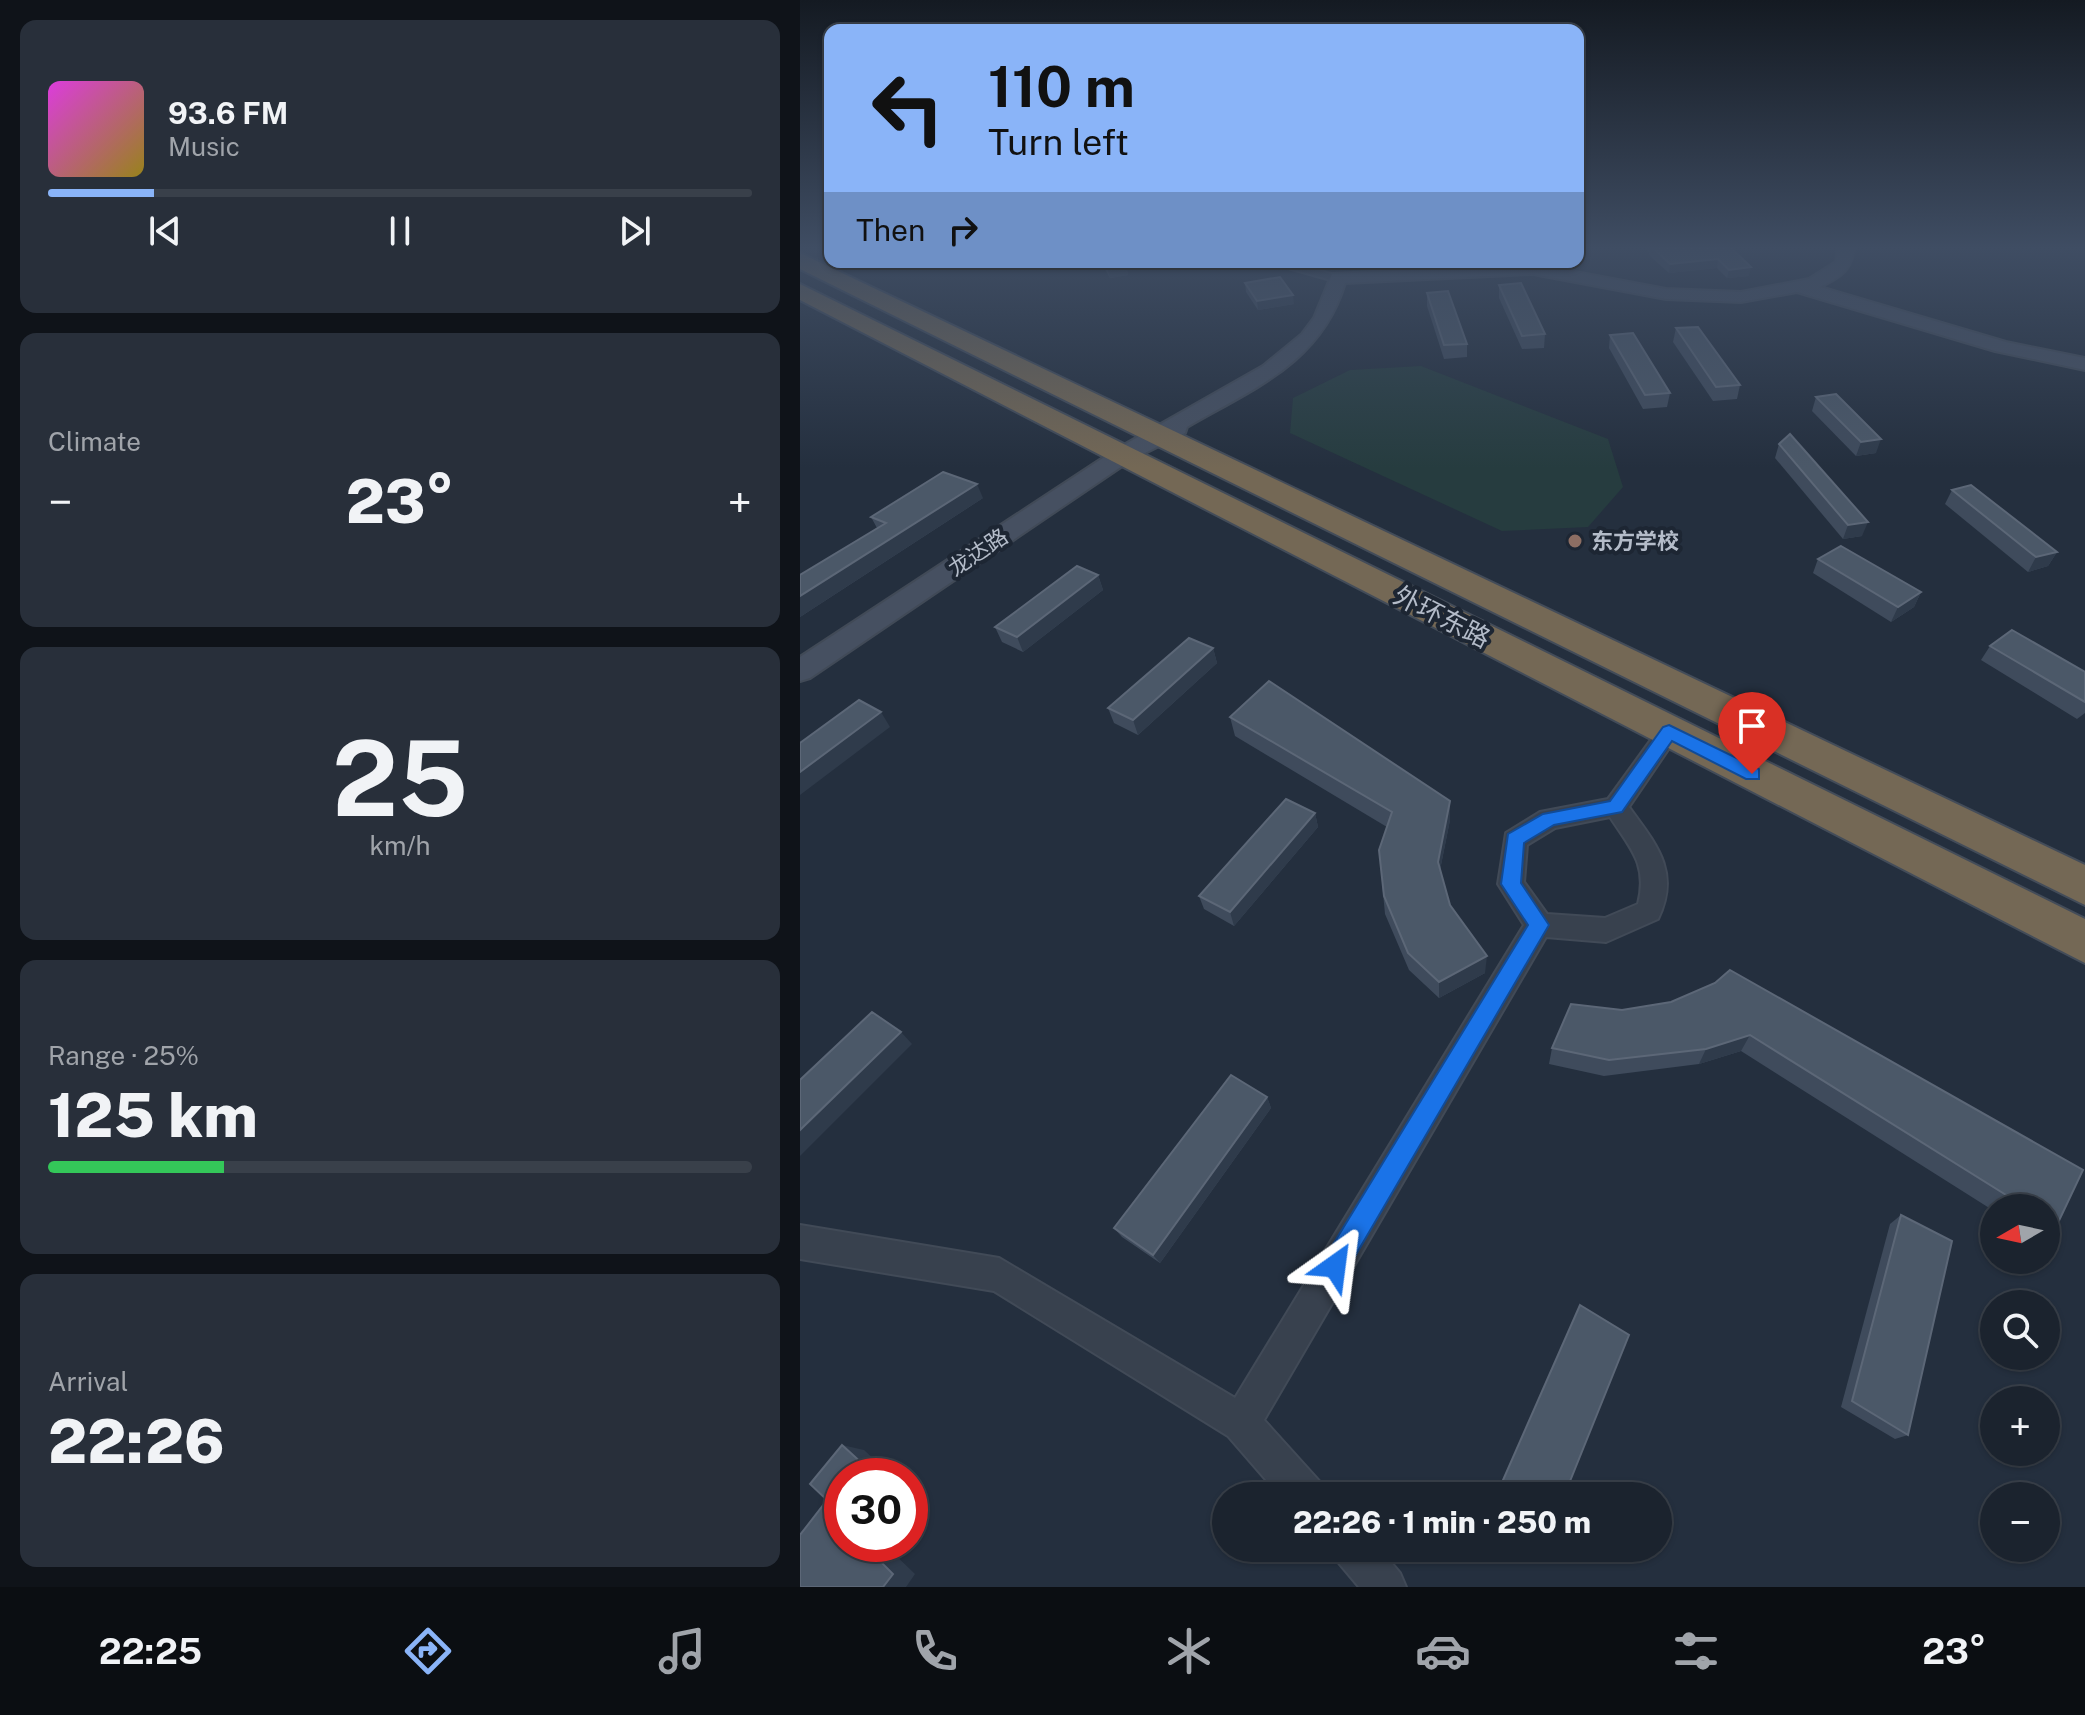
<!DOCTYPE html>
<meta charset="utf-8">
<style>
body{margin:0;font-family:"Public Sans","Noto Sans SC",sans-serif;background:#282f3a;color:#f1f3f6;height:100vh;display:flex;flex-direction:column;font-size:30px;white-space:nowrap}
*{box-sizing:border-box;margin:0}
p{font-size:26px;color:#a0a4aa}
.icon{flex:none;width:44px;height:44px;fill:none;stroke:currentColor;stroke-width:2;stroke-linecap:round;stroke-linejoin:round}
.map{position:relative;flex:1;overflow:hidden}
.details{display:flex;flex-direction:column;gap:20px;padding:20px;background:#0f1319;width:800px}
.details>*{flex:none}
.banner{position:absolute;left:24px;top:24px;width:760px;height:244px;border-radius:16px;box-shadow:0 2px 6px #0004,0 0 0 2px #39404a;background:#8ab4f8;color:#111;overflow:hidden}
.needle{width:52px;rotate:261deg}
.controls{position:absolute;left:1180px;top:1194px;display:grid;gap:16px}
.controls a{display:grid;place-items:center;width:80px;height:80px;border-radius:50%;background:#1b232e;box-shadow:0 2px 6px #0004,0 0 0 2px #39404a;font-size:40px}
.speed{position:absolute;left:24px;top:1458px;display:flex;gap:16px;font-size:40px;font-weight:700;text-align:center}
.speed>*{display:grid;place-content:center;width:104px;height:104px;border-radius:50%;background:#1b232e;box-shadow:0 2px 6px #0004,0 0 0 2px #39404a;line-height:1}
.speed .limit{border:12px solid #d22;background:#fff;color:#111}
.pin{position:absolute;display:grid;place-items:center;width:68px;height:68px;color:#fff;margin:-82px -34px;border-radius:50% 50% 50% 0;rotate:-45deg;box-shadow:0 0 8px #0007}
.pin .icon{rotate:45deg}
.me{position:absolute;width:88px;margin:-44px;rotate:31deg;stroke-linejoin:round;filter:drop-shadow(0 0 6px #0008)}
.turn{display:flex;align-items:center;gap:28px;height:168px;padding:0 32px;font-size:36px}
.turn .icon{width:104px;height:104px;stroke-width:2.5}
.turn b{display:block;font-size:56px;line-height:68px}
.then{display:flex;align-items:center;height:76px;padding:0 32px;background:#0003;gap:16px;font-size:30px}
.big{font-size:60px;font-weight:800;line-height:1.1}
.details .widget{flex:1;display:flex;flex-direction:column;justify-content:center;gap:12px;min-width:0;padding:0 28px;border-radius:16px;background:#282f3a}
.details .dial{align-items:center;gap:0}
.dial b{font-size:104px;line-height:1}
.song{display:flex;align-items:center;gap:24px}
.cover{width:96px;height:96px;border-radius:12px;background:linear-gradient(135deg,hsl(300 70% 55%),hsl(50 70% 35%))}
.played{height:8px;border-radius:4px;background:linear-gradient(90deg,#8ab4f8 15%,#39404a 15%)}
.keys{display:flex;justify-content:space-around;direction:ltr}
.heat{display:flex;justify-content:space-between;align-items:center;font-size:44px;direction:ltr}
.charge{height:12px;border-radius:6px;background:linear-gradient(90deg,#34c759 25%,#39404a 0)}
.trip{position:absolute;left:412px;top:1482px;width:460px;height:80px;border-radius:40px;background:#1b232e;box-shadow:0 2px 6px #0004,0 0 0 2px #39404a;font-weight:800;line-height:80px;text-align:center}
.tabs{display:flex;height:128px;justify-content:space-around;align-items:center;background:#0b0e12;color:#a0a4aa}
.tabs .icon{width:56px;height:56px}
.tabs .selected{color:#8ab4f8}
.tabs b{font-size:36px;color:#f1f3f6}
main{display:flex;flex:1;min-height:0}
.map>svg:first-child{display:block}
.green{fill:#263c3f}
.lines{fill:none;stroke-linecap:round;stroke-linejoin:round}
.street-casing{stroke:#414a57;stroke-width:4}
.secondary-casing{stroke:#414a57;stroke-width:4}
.highway-casing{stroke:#434c59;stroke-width:4}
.street{fill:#38414e;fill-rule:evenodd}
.secondary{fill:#465061;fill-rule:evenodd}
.highway{fill:#746855;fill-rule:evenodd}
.wall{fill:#3f4b5c}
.shaded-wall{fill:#2f3b4b}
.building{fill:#4b5868;stroke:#5c6777;stroke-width:2}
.route{fill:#1a73e8;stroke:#114b97;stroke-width:2}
.education-dot{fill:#8d6e63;stroke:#1d2633;stroke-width:3}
.labels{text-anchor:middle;stroke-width:8;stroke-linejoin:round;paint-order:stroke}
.far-poi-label{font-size:22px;font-weight:bold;fill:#b4bcc9;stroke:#1d2633;text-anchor:start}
.far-street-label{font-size:22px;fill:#b4bcc9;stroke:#1d2633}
.street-label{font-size:26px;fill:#b4bcc9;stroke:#1d2633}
</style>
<main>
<section class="details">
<div class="widget">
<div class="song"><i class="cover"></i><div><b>93.6 FM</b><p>Music</p></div></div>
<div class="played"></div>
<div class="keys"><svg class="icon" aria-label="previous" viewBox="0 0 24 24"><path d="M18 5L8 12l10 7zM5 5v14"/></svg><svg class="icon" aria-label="pause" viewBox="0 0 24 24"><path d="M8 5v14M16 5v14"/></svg><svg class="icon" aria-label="next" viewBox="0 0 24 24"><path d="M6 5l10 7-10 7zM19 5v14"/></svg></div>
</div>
<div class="widget"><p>Climate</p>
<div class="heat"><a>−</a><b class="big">23°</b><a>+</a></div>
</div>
<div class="widget dial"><b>25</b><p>km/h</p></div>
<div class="widget"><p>Range · 25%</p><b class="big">125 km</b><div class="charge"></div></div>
<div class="widget"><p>Arrival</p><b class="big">22:26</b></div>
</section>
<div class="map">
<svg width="1285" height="1587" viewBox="0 0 1285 1587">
<rect width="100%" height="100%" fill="#242f3e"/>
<path class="green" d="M621,366L808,439L823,487L788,527L702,531L490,433L493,398L550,370Z"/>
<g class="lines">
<defs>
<g id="street">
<path d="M467,262H489L545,278L538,282Z"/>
<path d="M869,724L880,732L829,807C856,844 881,872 858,919L806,942L746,937L464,1420L520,1482L525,1496H480L428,1436L194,1291L0,1259V1225L199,1258L435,1398L724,925L698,884L706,833L740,812L808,799L861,726ZM810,817C831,849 848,865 838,904L805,918L747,914L724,882L727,845L755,828Z"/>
<path d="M532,1548H579L600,1573L606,1587H559L538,1562Z"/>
</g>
<path id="secondary" d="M1038,246H1054C1052,270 1041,277 1020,287L1206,342L1285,358V370L1195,351L997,292L941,302L866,299L733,274L545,283C521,363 454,388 387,427L385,433L331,460L10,678L0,681V657L315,450L463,366L502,334L514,318L532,274L733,264L866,289L941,292L1009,279L1036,262Z"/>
<g id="highway">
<path d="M0,253L1285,865V905L0,269Z"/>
<path d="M0,284L1285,919V963L0,300Z"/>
</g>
</defs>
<use href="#street" class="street-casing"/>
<use href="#secondary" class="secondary-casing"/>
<use href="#highway" class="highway-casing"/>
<use href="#street" class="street"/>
<use href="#secondary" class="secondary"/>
<use href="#highway" class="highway"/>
</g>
<g class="wall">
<path d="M844,246H929L949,276L927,278L917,268L869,273L851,257Z"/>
<path d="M301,262H325L328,275L310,278Z"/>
<path d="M445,283L494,304L458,310L446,292Z"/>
<path d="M699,285L745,334L744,348L722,349L699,298Z"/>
<path d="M627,293L667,344V357L644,359L627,306Z"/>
<path d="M876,328L940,385L937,399L913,401L873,342Z"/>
<path d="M810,335L870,393L867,407L843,409L809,348Z"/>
<path d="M1016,397L1076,453L1056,456L1012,411Z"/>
<path d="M979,444L1062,536L1043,539L975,458Z"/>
<path d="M1152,490L1257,552L1248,566L1228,572L1145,504Z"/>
<path d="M183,498L0,617V575L77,528L71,517Z"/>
<path d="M1018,559L1121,592L1114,607L1091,622L1013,573Z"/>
<path d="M298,575L303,590L223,652L202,642L195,627Z"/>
<path d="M1190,646L1285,672V713L1277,719L1181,660Z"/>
<path d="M413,648L417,663L338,735L314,723L308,708Z"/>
<path d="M430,717L650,820L640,870L650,905L685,973L639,998L609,970L585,914L579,850L587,827L435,736Z"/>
<path d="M515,813L518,827L434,926L404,909L399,896Z"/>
<path d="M930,970L1283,1170L1256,1227L1246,1233V1208H1194V1211L941,1051L899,1064L804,1076L749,1064L752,1048L771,1004L822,1010L871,1002L915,983Z"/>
<path d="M467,1097L471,1108L360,1263L322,1237L314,1228Z"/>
<path d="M1101,1215L1108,1435L1095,1439L1041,1407L1090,1224Z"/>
<path d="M729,1548H742L740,1553L737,1554Z"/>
</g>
<g class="shaded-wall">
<path d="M918,259L917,268L869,273L870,264Z"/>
<path d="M152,262H172L173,266L154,270Z"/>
<path d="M326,264L328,275L310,278L307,267Z"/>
<path d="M951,267L949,276L927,278L929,270Z"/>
<path d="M493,295L494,304L458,310L457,301Z"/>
<path d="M1081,439L1076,453L1056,456L1061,442Z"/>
<path d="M177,484L183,498L0,617V596Z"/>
<path d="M1068,522L1062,536L1043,539L1048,525Z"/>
<path d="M1257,552L1248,566L1228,572L1236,557Z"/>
<path d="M298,575L303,590L223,652L217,637Z"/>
<path d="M1121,592L1114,607L1091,622L1098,607Z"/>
<path d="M413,648L417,663L338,735L333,720Z"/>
<path d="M81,712L90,727L0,795V772Z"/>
<path d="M650,801V820L638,880V862Z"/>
<path d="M515,813L518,827L434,926L430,912Z"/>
<path d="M687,956L685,973L639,998V982Z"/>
<path d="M101,1032L112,1044L0,1156V1130Z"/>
<path d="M950,1035L941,1051L899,1064L906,1049Z"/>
<path d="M467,1097L471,1108L360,1263L353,1255Z"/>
<path d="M42,1445L64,1450L92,1476H76Z"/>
<path d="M110,1493L120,1502L110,1516Z"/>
<path d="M65,1544H89L87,1547L115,1574L106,1587H83L64,1545Z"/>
</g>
<g class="building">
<path d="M851,246H929L951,267L929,270L918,259L870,264Z"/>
<path d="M305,262H325L326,264L307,267Z"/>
<path d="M480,277L493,295L457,301L445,283Z"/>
<path d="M721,283L745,334L722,336L699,285Z"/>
<path d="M648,291L667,344L644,345L627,293Z"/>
<path d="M898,327L940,385L916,387L876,328Z"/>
<path d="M833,333L870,393L845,395L810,335Z"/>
<path d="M1036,394L1081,439L1061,442L1016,397Z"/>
<path d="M990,434L1068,522L1048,525L979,444Z"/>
<path d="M143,472L177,484L0,596V575L86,523L71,517Z"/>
<path d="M1171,485L1257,552L1236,557L1152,490Z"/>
<path d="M1041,546L1121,592L1098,607L1018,559Z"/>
<path d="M277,566L298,575L217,637L195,627Z"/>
<path d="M1212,630L1285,672V702L1190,646Z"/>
<path d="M389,638L413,648L333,720L308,708Z"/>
<path d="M469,681L650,801L638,862L650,905L687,956L639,982L608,953L584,896L579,850L592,812L430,717Z"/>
<path d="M59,700L81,712L0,772V743Z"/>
<path d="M486,799L515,813L430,912L399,896Z"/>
<path d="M930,970L1283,1170L1256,1227L1246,1220V1208H1227L950,1035L906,1049L809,1060L752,1048L771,1004L822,1010L871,1002L915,983Z"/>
<path d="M72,1012L101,1032L0,1130V1080Z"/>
<path d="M431,1075L467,1097L353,1255L314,1228Z"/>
<path d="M1101,1215L1152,1241L1108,1435L1052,1401Z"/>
<path d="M780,1305L829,1335L764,1496H696Z"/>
<path d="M42,1445L76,1476H42V1544H65L64,1545L93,1574L83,1587H0V1535L27,1500L10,1484Z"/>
<path d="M733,1548H742L740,1553Z"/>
</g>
<linearGradient id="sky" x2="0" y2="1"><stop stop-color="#141a22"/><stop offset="0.53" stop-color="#3f4d63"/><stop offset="1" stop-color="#3f4d63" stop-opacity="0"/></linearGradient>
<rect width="1285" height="468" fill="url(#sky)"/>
<path class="route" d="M869,725L959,769V779H946L872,741L822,812L754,825L724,843L721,883L749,925L544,1275L535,1278L526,1275L522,1266L526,1256L728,925L701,884L708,834L743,814L810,801L863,727Z"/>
<circle class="education-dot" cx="775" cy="541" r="8"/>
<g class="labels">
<g class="far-poi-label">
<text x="791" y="549">东方学校</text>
</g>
<g class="far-street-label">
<text transform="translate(178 552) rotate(-34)" y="8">龙达路</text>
</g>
<g class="street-label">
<text transform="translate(642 617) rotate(27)" y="9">外环东路</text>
</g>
</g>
</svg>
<div class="controls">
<a><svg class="needle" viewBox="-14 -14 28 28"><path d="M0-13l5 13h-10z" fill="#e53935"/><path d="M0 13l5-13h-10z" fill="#a0a4aa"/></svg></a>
<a><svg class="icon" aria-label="search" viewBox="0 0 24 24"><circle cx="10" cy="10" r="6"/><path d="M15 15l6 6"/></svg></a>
<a>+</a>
<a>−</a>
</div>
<div class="speed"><div class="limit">30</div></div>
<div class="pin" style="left:952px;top:774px;background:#d93025"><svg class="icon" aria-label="arrive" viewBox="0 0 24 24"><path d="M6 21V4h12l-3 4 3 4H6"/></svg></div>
<svg class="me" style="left:535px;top:1266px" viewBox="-20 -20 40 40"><path d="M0-17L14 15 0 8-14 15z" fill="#1a73e8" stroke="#fff" stroke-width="4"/></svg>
<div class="trip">22:26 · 1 min · 250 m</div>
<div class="banner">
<div class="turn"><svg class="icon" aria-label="left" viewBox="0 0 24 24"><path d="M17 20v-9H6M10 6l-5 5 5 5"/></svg><div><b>110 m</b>Turn left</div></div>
<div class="then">Then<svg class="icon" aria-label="right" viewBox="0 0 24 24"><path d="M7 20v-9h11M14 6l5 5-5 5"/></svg></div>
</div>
</div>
</main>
<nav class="tabs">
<b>22:25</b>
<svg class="icon selected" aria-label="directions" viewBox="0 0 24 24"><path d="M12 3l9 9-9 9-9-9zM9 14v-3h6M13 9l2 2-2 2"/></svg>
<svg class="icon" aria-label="music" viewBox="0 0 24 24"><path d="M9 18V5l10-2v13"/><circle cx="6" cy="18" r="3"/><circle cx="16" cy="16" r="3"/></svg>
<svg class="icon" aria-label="phone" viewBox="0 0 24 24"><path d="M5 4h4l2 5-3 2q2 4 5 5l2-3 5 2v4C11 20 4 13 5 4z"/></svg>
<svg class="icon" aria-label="climate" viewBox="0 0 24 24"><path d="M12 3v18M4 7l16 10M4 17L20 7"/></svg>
<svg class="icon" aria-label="car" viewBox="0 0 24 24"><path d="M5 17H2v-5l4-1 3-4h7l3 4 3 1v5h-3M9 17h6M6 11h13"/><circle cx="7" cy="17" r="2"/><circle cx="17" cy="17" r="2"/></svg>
<svg class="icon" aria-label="filters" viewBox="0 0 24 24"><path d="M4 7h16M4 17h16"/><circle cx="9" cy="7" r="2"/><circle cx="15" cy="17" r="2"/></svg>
<b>23°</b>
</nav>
